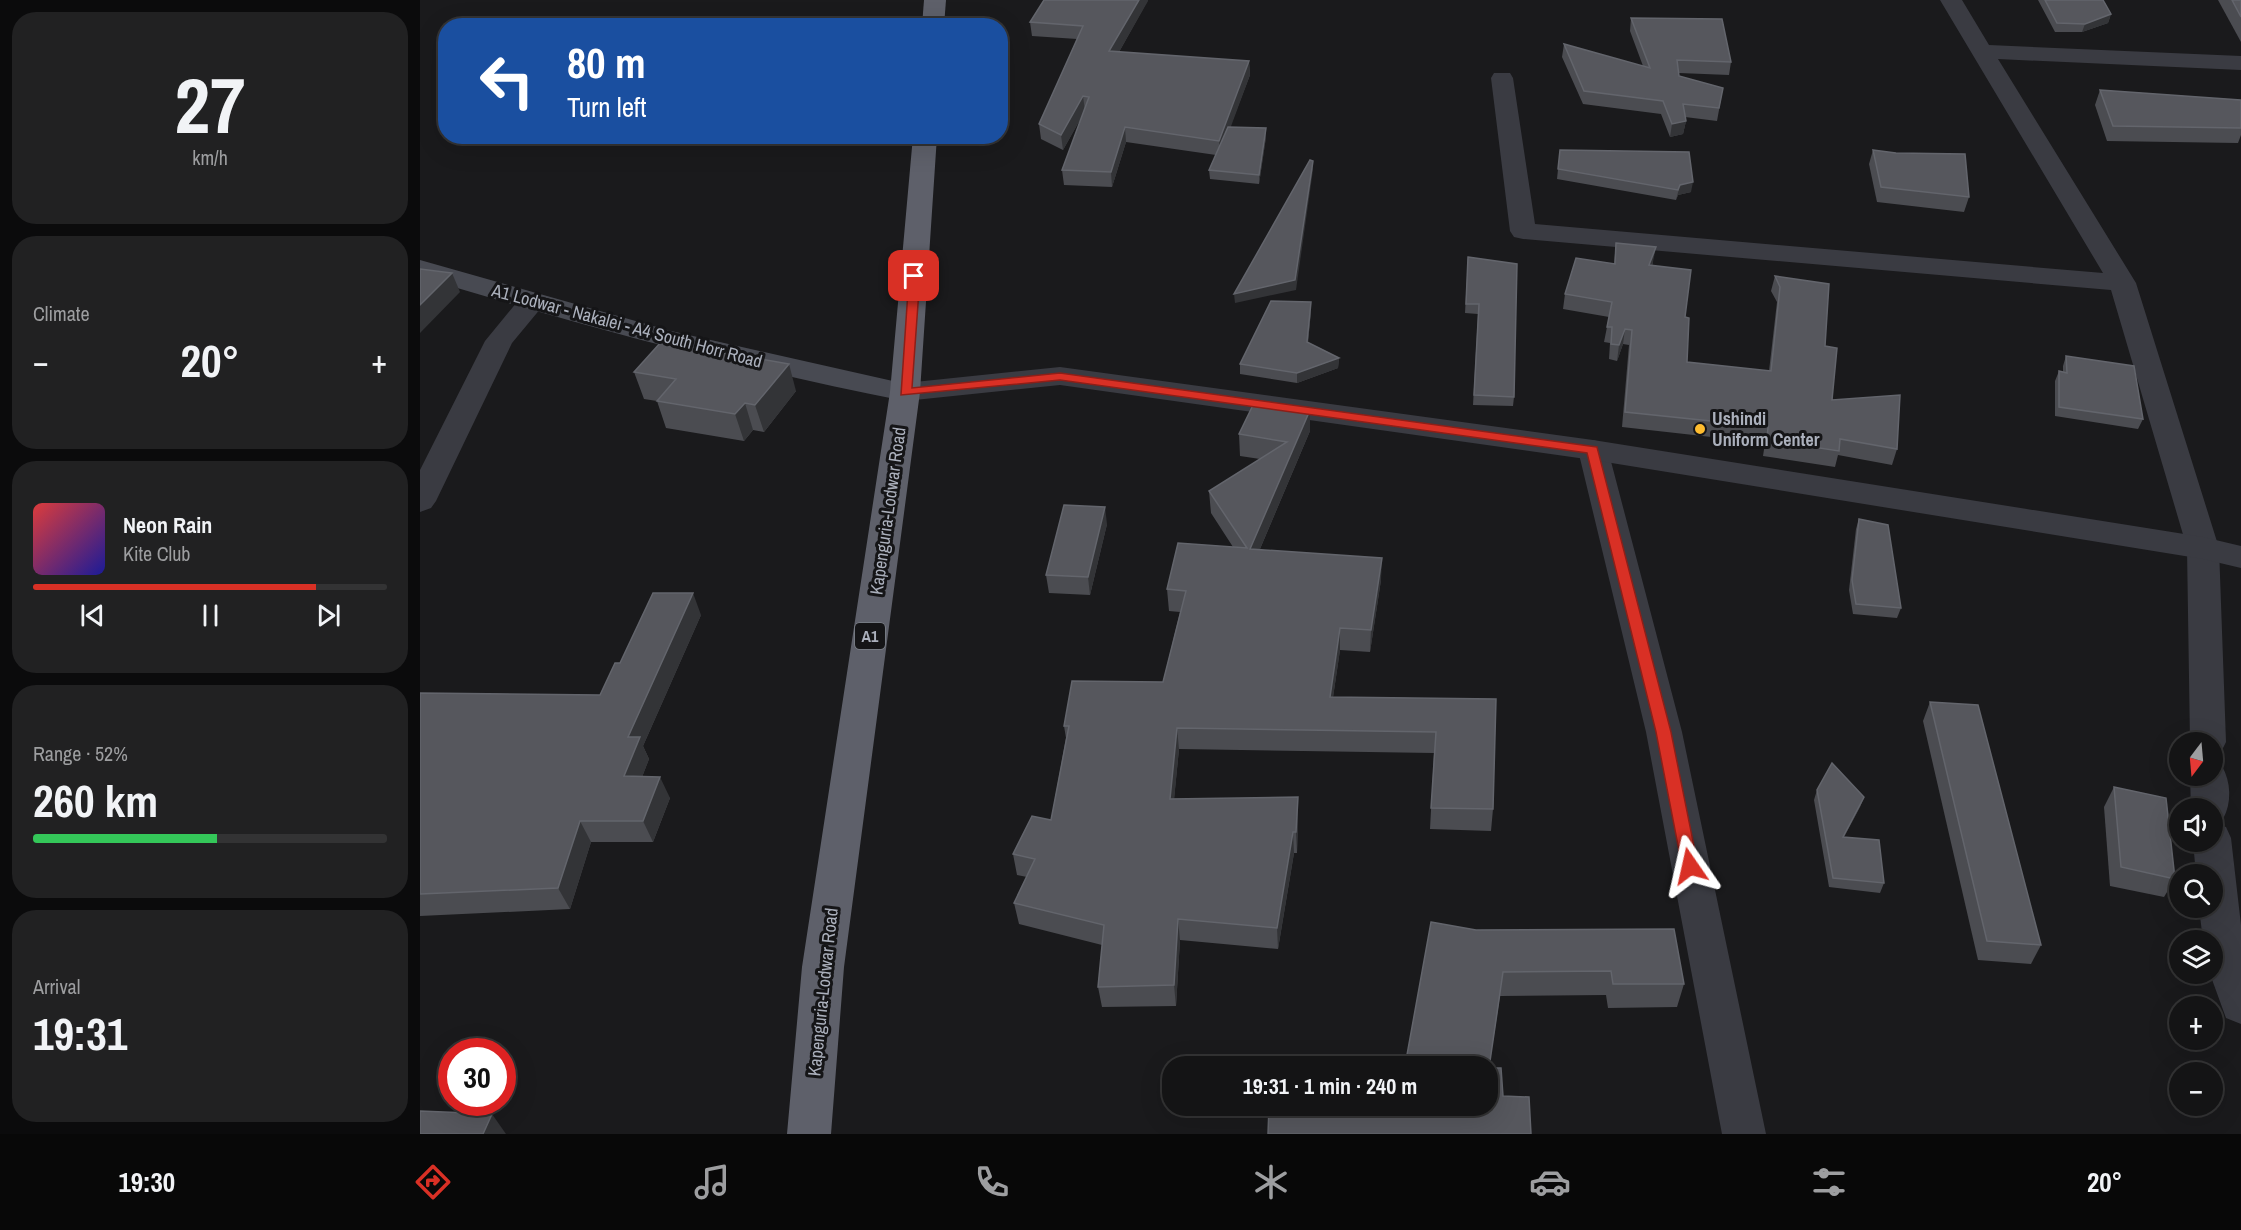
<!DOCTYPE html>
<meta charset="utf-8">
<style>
body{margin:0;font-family:"Archivo Narrow",sans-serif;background:#212122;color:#f1f3f6;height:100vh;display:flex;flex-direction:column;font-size:22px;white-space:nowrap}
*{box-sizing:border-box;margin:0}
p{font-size:20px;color:#9d9ea0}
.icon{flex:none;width:33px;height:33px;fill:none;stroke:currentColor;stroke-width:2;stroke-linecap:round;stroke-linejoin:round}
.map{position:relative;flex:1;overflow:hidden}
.sheet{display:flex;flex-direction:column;gap:12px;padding:12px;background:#0b0b0c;width:420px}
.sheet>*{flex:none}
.guide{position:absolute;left:18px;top:18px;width:570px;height:126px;border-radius:24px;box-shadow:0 6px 24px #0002,0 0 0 2px #333334;background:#1a4fa0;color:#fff;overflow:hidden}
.needle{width:39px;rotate:196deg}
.fabs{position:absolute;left:1749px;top:732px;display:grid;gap:12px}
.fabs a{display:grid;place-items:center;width:54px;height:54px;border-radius:50%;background:#141415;box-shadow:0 6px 24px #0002,0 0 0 2px #333334;font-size:30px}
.speed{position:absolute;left:18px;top:1038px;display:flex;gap:12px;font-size:30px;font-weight:700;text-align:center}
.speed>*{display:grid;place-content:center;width:78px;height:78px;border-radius:50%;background:#141415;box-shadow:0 6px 24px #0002,0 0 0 2px #333334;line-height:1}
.speed .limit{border:9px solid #d22;background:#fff;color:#111}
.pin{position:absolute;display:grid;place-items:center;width:51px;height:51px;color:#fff;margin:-26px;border-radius:12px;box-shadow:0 3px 9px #0006}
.me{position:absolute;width:66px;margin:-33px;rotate:349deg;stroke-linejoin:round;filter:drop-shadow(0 0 4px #0008)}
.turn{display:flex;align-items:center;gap:21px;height:126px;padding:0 30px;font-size:27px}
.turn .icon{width:78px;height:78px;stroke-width:2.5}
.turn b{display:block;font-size:42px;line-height:51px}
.big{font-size:45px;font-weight:700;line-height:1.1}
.sheet .card{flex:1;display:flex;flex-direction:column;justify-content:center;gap:9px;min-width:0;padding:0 21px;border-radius:24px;background:#212122}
.sheet .dial{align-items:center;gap:0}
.dial b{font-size:78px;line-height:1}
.song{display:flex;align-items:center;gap:18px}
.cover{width:72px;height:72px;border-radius:9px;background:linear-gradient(135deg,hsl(0 70% 55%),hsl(240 70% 35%))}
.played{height:6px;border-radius:3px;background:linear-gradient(90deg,#d93025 80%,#333334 80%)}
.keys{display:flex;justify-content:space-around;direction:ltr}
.heat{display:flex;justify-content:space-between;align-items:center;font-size:33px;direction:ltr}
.charge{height:9px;border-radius:4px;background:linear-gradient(90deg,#34c759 52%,#333334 0)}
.trip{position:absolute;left:742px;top:1056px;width:336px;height:60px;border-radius:24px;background:#141415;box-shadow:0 6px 24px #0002,0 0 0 2px #333334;font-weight:700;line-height:60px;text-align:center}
.tabs{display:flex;height:96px;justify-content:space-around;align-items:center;background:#080808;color:#9d9ea0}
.tabs .icon{width:42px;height:42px}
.tabs .active{color:#d93025}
.tabs b{font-size:27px;color:#f1f3f6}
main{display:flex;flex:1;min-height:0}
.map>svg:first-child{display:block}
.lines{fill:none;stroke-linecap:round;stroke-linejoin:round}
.minor{fill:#3a3b42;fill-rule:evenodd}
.tertiary{fill:#3a3b42;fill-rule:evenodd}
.secondary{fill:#484a52;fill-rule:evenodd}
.trunk{fill:#5e606a;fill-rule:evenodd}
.wall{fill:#4b4c51}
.shaded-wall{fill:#333437}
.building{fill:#56575d;stroke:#63656c;stroke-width:1.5}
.route{fill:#d93025;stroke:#8d1f18;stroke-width:1.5}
.poi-dot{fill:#febc2f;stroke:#151517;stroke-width:2}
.labels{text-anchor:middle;stroke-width:6;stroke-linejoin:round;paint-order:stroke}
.shield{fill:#151517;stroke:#7e828a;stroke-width:1.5}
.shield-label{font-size:16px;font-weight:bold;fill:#abb0bc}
.street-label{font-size:18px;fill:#abb0bc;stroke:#151517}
.poi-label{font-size:18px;font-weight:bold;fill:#abb0bc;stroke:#151517;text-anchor:start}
</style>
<main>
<section class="sheet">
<div class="card dial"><b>27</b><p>km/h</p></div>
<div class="card"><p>Climate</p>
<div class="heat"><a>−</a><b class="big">20°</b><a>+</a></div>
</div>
<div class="card">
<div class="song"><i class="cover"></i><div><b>Neon Rain</b><p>Kite Club</p></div></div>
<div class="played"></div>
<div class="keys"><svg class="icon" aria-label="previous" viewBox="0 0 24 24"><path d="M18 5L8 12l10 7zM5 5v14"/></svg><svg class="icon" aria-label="pause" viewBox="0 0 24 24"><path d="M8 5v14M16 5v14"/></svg><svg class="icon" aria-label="next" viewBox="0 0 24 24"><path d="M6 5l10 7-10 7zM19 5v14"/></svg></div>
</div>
<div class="card"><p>Range · 52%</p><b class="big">260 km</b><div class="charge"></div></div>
<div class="card"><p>Arrival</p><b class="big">19:31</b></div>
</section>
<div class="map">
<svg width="1821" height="1134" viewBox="0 0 1821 1134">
<rect width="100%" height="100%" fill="#1a1a1c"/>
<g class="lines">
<g class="minor">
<path d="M1520,0H1542L1569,45L1821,56V70L1578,59L1716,283L1799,548L1806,742L1801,752L1792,755V742H1770L1767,548L1691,290L1103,239L1094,237L1090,231L1071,78L1074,73H1090L1093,78L1115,224L1683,273Z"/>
<path d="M112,294L122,296L126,302L92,343L16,501L11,508L0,512V470L65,341L102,296Z"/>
<path d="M1173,440L1184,443L1188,450L1262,732L1346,1134H1302L1226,732L1158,450L1162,443Z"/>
<path d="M1792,762L1802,766C1811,782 1812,803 1803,819L1792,822V808H1771L1770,776H1792Z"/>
<path d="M1792,822L1806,827L1811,838L1821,925V1024L1806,1018L1790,974H1792V940H1783L1779,908H1792V874H1776L1773,842H1792Z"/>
</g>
<path class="tertiary" d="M640,367L1173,440L1783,537L1821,546V568L1783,559L1173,460L640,385L485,401L475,398L470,392L475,386L485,383Z"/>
<path class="secondary" d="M0,260L251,331L495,386L500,392L495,398L485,401C321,369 160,325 0,277Z"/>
<g class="trunk">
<path d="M504,0H526L524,26H502Z"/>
<path d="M493,136H517L500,392L424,967L411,1134H367L382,967L470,392Z"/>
</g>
</g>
<g class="wall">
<path d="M624,0H728L699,52L829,61L830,75L810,127L846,128V137L839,184L790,179L789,170L796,155L706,142L692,187L644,185L642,170L662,116L643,150L621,139L619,124L657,39L612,36L610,22Z"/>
<path d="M1618,0H1683L1691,14L1688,23L1662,32H1635Z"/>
<path d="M1798,0H1821V42Z"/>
<path d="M1211,18L1311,62L1309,75L1259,73V76L1303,88L1297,121L1265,117L1266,121L1263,134L1250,137L1241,114L1163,104L1142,57L1144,44L1223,66L1210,31Z"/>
<path d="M1680,90L1821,100V135L1818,143L1687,141L1675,105Z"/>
<path d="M1140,150L1271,192L1258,195L1256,200L1137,179Z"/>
<path d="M1453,150L1549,197L1544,212L1457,202L1449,164Z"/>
<path d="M1196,243L1233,262L1232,266L1265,317L1267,362L1349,371L1357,302L1351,291L1355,276L1405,346L1412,400L1477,449L1472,465L1418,455L1415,467L1343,456L1345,443L1202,427L1209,345L1203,344L1197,361L1189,359L1190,343L1184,342L1189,317L1143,309L1145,294L1194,264Z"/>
<path d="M1048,257L1094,397L1093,406L1053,405L1058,314L1045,313Z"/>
<path d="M891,311L888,343L919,358L918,368L877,383L820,374V364Z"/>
<path d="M1646,356L1723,419L1718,429L1635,416V381L1639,371L1643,372V366Z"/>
<path d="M214,372L376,391L344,432L333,430L324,441L246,428L237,401L224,399Z"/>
<path d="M890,431L840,549L961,580L950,652L920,650L913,697L1076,699L1073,809L1071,831L1010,829L1014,753L759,749L754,799L878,819L877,853H874L858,949L760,940L756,1006L682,1007L678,987L682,945L599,924L594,903L607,877L597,875L593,854L631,820L646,738L644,726L743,682L760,612L749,611L747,589L813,547L791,513L789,491L840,459L820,456L819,434Z"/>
<path d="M1439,519L1481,608L1477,618L1433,614L1429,590L1436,529Z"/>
<path d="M687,524L670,595L629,593L626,575Z"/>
<path d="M281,615L223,746L229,759L222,777L250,798L233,842H171L150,909L0,916V693L180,695L200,663Z"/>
<path d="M1510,702L1621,945L1611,964L1558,960L1503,721Z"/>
<path d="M1694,787L1755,879L1744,897L1690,886L1684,807Z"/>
<path d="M1397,790L1444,797L1440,807L1424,837L1464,883L1460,893L1409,887L1394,800Z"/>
<path d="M1056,930L1264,984L1257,1007L1188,1008L1186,995L1080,996L1069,1068L1083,1096L1111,1134L985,1066Z"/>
</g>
<g class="shaded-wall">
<path d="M719,0H728V1L691,66L689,51Z"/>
<path d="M1691,14L1688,23L1662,32L1665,24Z"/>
<path d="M829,61L830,75L800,156L799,141Z"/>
<path d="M663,96L665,111L643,150L641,135Z"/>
<path d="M1266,121L1263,134L1250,137L1252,124Z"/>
<path d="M705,127L706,142L692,187L691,172Z"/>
<path d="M846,128V137L839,184V175Z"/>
<path d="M893,161V170L876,290L815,303L814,294Z"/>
<path d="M1273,182L1271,192L1258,195L1256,200L1260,185Z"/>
<path d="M1236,247L1233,262L1227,280L1229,265Z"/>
<path d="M32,273L40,292L0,333V305Z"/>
<path d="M891,302V311L887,352V342Z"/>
<path d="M1205,329L1203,344L1197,361L1199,345Z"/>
<path d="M919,358L918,368L877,383V373Z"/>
<path d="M369,364L376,391L344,432L335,405Z"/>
<path d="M325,403L333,430L324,441L315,414Z"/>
<path d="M890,410V431L831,570L830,549Z"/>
<path d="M685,507L687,524L670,595L668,577Z"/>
<path d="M962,558L961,580L950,652L951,630Z"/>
<path d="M273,593L281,615L223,746L229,759L214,798L204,776L208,737Z"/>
<path d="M920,628V650L910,718V697Z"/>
<path d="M757,728L759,749L752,821L750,799Z"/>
<path d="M240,777L250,798L233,842L223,821Z"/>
<path d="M878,797V819L877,853L876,832Z"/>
<path d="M1444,797L1440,807L1419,846L1423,837Z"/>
<path d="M160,821L171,842L150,909L138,888Z"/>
<path d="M873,832L874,853L858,949L857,928Z"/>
<path d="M758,919L760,940L756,1006L754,985Z"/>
<path d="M72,1114L86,1134H63Z"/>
</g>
<g class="building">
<path d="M624,0H719L689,51L829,61L799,141L705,127L691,172L642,170L669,97L663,96L641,135L619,124L663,26L610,22Z"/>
<path d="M1625,0H1683L1691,14L1665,24L1637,23Z"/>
<path d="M1812,0H1821V17Z"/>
<path d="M1211,18L1302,19L1311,62L1257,60L1259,76L1303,88L1299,108L1263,104L1266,121L1252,124L1243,101L1164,91L1144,44L1230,68Z"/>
<path d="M1680,90L1821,100V128L1693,126Z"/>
<path d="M808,127L846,128L839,175L789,170Z"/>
<path d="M1140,150L1269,152L1273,182L1260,185L1258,190L1138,169Z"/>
<path d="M1453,150L1476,153L1545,154L1549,197L1461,187Z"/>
<path d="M890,160L893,161L875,280L814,294Z"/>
<path d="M1196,243L1236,247L1229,265L1271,270L1265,317L1269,318L1267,362L1351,371L1360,287L1355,276L1409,284L1405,346L1417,348L1412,400L1480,395L1477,449L1420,439L1419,451L1347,440L1348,427L1205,412L1212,330L1205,329L1199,345L1191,344L1192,327H1187L1192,302L1145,294L1156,258L1195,264Z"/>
<path d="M1048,257L1097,264L1094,397L1054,395L1059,304H1046Z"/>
<path d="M0,269L32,273L0,305Z"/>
<path d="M851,301L891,302L887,342L919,358L877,373L820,364Z"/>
<path d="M241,342L369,364L335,405L325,403L315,414L237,401L256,379L214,372Z"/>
<path d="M1646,356L1714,366L1723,419L1639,407V371L1647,373Z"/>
<path d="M835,401L890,410L830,549L962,558L951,630L920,628L910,697L1076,699L1073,809L1011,808L1016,732L757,728L750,799L878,797L876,832H873L857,928L758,919L754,985L678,987L684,925L594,903L615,859L593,854L612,816L631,820L649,726H644L652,681L743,682L766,591L747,589L758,543L827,548L789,491L867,442L819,434Z"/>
<path d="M644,505L685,507L668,577L626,575Z"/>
<path d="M1439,519L1468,525L1481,608L1436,604L1432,580Z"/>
<path d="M233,593H273L208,737H220L204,776L240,777L223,821H160L138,888L0,894V693L180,695L195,663H200Z"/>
<path d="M1510,702L1558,705L1621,945L1567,941Z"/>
<path d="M1412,763L1444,797L1423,837L1459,840L1464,883L1413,878L1397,790Z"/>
<path d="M1694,787L1746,798L1755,879L1701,867Z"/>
<path d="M1011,922L1056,930L1254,929L1264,984H1193L1191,971L1083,972L1069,1068H1081L1083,1096L1109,1097L1111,1134H848L849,1106H1068V1066H851V1064L985,1066Z"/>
<path d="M0,1111L72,1114L63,1134H0Z"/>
</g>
<path class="route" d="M494,273L500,276L492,388L640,373L1177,447L1251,732L1278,866L1276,871H1264L1262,866L1236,732L1167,453L640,380L481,395L489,276Z"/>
<circle class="poi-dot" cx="1280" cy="429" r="6"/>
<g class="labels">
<rect class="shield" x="435" y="623" width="30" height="26" rx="4.5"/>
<g class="shield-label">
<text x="450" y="642">A1</text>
</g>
<g class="street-label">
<text transform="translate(207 326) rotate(15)" y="6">A1 Lodwar - Nakalei - A4 South Horr Road</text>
<text transform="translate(468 511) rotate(-82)" y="6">Kapenguria-Lodwar Road</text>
<text transform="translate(403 992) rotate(-84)" y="6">Kapenguria-Lodwar Road</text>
</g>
<g class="poi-label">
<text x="1292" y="425">Ushindi<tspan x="1292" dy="21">Uniform Center</tspan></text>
</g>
</g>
</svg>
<div class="fabs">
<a><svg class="needle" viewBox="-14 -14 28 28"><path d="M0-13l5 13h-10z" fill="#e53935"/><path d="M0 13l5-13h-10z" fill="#9d9ea0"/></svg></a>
<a><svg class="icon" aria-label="sound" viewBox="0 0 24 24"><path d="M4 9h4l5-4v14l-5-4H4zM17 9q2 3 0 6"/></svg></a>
<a><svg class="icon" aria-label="search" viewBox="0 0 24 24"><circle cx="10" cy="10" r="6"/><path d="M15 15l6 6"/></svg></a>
<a><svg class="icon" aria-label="layers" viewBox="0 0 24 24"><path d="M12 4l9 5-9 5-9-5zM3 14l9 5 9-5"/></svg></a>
<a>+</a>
<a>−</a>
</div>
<div class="speed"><div class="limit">30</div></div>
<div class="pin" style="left:494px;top:276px;background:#d93025"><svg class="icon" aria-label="arrive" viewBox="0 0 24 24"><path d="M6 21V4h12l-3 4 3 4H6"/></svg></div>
<svg class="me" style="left:1270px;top:866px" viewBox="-20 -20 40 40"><path d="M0-17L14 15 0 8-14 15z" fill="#d93025" stroke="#fff" stroke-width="4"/></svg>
<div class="trip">19:31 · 1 min · 240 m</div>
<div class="guide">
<div class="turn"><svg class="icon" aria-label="left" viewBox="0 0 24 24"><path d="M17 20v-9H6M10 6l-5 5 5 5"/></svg><div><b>80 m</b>Turn left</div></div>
</div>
</div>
</main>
<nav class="tabs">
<b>19:30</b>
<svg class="icon active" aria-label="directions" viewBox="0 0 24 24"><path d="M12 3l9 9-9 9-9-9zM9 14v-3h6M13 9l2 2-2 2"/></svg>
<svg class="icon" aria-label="music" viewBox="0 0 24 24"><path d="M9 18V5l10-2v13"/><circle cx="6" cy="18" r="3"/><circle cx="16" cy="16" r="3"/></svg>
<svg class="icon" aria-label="phone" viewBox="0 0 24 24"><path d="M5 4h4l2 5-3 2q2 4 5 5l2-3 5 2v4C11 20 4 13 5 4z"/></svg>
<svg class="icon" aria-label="climate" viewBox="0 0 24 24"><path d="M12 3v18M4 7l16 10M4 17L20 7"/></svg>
<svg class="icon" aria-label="car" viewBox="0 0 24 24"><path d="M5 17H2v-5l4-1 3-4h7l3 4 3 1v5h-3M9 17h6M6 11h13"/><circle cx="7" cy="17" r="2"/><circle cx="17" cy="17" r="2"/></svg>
<svg class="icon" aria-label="filters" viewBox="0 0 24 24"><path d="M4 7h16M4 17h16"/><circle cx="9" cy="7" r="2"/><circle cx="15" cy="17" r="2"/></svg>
<b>20°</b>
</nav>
